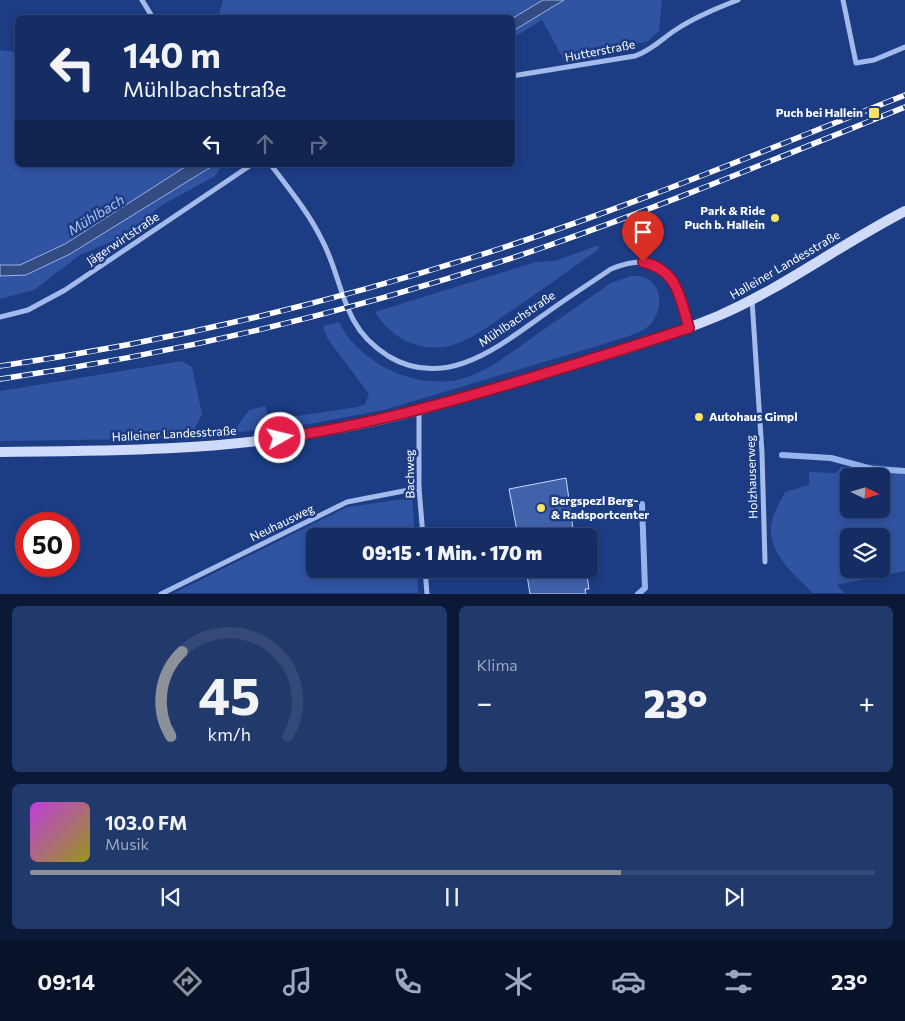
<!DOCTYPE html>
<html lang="de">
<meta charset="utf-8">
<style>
body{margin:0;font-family:Commissioner,sans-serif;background:#22396c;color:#f1f3f6;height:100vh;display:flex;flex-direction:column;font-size:19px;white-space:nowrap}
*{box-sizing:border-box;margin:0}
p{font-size:16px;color:#9da8be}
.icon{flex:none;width:28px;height:28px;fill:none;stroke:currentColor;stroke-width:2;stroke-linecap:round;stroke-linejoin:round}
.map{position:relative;height:594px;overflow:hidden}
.sheet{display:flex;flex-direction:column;gap:12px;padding:12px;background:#0c1936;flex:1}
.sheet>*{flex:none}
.guide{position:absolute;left:15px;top:15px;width:500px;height:152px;border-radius:8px;box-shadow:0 2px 8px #0003,0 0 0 1px #344978;background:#152d63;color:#f1f3f6;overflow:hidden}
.needle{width:32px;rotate:95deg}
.tools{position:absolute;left:840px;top:468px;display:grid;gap:10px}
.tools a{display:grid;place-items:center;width:50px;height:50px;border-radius:8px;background:#152d63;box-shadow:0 2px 8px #0003,0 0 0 1px #344978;font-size:25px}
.speed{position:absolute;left:15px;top:512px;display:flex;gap:10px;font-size:25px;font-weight:700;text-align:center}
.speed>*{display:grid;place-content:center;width:65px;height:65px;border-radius:50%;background:#152d63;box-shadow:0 2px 8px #0003,0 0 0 1px #344978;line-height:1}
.speed .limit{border:8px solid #d22;background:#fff;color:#111}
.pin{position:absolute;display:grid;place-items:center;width:42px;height:42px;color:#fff;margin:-51px -21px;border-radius:50% 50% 50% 0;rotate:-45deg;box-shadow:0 0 5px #0007}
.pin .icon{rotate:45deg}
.me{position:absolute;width:55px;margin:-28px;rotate:82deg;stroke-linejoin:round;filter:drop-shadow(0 0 4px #0008)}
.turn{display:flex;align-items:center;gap:18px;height:105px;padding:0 25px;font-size:22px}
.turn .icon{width:65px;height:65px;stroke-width:2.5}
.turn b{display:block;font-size:35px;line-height:42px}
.lanes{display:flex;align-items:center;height:48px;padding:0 25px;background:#0003;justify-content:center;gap:25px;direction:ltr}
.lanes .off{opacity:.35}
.big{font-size:38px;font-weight:800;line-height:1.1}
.sheet .widget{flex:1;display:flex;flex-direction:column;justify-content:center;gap:8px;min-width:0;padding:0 18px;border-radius:8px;background:#22396c}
.sheet .dial{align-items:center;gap:0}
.dial svg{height:130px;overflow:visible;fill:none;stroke:#344978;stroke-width:7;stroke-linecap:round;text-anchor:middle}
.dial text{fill:#f1f3f6;stroke:none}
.song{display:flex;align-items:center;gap:15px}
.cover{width:60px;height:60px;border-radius:8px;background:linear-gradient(135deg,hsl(290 70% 55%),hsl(60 70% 35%))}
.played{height:5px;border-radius:2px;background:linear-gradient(90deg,#8c9099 70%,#344978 70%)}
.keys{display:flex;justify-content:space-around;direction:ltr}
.heat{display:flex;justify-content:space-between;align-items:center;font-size:28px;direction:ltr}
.sheet .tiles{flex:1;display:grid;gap:12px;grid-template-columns:1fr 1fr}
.widget:last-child{grid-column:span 2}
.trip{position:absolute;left:306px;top:528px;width:292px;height:50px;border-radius:8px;background:#152d63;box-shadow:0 2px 8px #0003,0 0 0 1px #344978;font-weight:800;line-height:50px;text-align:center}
.dock{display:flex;height:80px;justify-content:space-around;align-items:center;background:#081228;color:#9da8be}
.dock .icon{width:35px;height:35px}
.dock .on{color:#8c9099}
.dock b{font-size:22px;color:#f1f3f6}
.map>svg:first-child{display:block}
.green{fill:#3053a2;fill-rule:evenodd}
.water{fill:#354c82;stroke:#96b3ec}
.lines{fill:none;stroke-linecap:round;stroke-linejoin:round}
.stream{stroke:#96b3ec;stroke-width:6}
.building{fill:#4062ab;stroke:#c8d7f8}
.minor{stroke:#a3baea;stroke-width:5}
.secondary{stroke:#cfdbf8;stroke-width:10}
.rail-casing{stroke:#fff;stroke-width:5.5}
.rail{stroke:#1c3c84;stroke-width:4;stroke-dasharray:11;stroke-linecap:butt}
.route-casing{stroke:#92132f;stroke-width:12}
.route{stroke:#e11d48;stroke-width:9}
.poi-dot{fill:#fbe361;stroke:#1c3c84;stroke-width:2}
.labels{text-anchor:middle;stroke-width:5;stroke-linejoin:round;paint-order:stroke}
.street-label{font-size:12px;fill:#fff;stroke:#1c3c84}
.poi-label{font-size:12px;font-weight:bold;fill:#fff;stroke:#1c3c84;text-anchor:end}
.water-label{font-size:14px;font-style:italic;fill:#afc4f2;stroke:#1c3c84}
</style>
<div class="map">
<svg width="905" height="594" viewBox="0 0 905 594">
<rect width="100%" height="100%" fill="#1c3c84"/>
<g class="green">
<path d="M223,0H543L513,18H218Z"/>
<path d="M564,0H662L659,31L648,41L565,62L542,20L513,38V31Z"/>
<path d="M0,50L17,52L18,165H188L65,244L20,265H0Z"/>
<path d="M214,165H222L215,176L162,205L122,237L80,255L34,290L0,299V276L26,275L70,254Z"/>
<path d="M599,245V249C567,272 535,295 502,317C488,327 473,338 456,344C424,355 392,340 375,312L536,262L555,261Z"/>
<path d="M631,276C636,276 643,276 646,278C664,287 662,312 650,325C639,335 620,338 607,343L384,410L309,424L232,433L249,410L265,406L270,420L358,407L365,404L369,394L327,338L323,326L339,322C348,342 363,353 380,365C401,378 433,385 457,380C485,374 509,354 533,337C559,319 585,301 611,283Z"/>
<path d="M182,361L192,367L202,414L191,436L138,439L0,441V391Z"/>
<path d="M873,464L905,468V571L837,585L844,593H813C794,574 765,551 772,521C774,511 781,501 785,492L809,485V472L836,473L841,467ZM881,476V509H849V476ZM849,536H881V569H849Z"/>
<path d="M412,498L415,536H315V569H417L418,593H174L347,507Z"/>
</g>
<g class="water">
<path d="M543,0H564L513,31V18Z"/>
<path d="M188,165H214L70,254L26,275L0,276V265H20L65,244Z"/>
</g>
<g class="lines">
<g class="stream">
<path d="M782,455L831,458L872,469L905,471"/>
<path d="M638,594L645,588L642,504"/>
</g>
</g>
<g class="building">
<path d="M566,478L574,536H518L509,489Z"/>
<path d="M526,569H586L589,589H585L586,594H530Z"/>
</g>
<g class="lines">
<g class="minor">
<path d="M142,0L153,18"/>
<path d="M843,0L856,63L874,60L905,47"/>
<path d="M512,76L635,56C654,49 661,39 677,29C697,16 717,8 738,0"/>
<path d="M271,165C289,189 309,213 322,240C336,266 340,296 354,321C362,336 374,347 388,356C446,391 499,346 545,314C567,298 589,284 611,269C668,246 675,282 689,327"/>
<path d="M752,300L762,453L765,562"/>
<path d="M0,317L28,310L65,290L251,165"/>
<path d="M419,411V488L423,536"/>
<path d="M425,569L427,594"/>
<path d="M161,594L347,502L419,488"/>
</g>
<path class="secondary" d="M0,452C106,451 214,451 319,432C398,419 474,395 550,372C606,355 663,339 718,316C783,288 841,244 905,211"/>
<defs>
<g id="rail">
<path d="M0,366C162,343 321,305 477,256C623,210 763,151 905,95"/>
<path d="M0,379C187,352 372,307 550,245C670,203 787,154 905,107"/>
</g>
</defs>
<use href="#rail" class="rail-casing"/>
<use href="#rail" class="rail"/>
</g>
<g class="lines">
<defs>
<path id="route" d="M280,438C363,426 443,404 523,380C579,363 634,346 689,328C680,298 678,270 643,262"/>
</defs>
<use href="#route" class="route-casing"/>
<use href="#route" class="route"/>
</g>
<g class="poi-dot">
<rect x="868" y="107" width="12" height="12" rx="2.5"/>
<circle cx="775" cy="218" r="5"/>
<circle cx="699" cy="417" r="5"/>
<circle cx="541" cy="508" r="5"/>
</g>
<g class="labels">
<g class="street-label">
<text transform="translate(600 51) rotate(-11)" y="4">Hutterstraße</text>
<text transform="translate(123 239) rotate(-34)" y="4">Jägerwirtstraße</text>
<text transform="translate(785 265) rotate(-30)" y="4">Halleiner Landesstraße</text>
<text transform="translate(517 319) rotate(-34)" y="4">Mühlbachstraße</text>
<text transform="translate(174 434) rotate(-3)" y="4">Halleiner Landesstraße</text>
<text transform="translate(410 474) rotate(-91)" y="4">Bachweg</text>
<text transform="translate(752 477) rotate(-92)" y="4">Holzhauserweg</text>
<text transform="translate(282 523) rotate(-26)" y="4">Neuhausweg</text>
</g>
<g class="poi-label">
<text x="863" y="117">Puch bei Hallein</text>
<text x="765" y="215">Park &amp; Ride<tspan x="765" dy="14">Puch b. Hallein</tspan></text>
<text x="709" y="421" text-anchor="start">Autohaus Gimpl</text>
<text x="551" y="505" text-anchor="start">Bergspezl Berg-<tspan x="551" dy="14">&amp; Radsportcenter</tspan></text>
</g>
<g class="water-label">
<text transform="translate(96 215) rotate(-32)" y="5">Mühlbach</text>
</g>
</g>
</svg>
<div class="tools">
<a><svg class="needle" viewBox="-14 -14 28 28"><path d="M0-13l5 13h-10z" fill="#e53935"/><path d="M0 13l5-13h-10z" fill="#9da8be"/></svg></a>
<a><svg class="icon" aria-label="layers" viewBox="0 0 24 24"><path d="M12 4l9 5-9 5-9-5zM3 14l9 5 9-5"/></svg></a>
</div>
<div class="speed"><div class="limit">50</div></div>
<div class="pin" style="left:643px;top:262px;background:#d93025"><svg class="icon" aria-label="arrive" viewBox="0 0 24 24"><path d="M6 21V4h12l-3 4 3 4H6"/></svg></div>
<svg class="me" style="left:280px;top:438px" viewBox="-20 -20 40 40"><circle r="17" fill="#e11d48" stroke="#fff" stroke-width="3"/><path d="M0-11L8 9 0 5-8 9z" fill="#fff"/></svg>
<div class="trip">09:15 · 1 Min. · 170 m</div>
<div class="guide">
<div class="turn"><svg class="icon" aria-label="left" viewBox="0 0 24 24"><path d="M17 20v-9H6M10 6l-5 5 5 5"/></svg><div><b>140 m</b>Mühlbachstraße</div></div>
<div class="lanes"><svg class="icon" aria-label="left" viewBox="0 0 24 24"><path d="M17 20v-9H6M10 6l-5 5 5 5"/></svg><svg class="icon off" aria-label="ahead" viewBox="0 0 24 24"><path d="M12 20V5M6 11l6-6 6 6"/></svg><svg class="icon off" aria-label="right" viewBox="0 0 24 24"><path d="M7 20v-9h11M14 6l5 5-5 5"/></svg></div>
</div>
</div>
<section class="sheet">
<div class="tiles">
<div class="widget dial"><svg viewBox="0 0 100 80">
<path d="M14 69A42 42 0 1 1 86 69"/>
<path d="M14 69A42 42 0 0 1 21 17" stroke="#8c9099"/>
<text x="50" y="56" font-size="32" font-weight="700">45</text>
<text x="50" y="72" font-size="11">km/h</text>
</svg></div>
<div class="widget"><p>Klima</p>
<div class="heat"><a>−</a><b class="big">23°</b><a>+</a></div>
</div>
<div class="widget">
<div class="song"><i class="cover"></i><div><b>103.0 FM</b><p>Musik</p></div></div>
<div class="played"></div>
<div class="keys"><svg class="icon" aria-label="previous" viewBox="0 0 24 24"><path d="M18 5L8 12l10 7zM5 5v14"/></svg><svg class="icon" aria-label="pause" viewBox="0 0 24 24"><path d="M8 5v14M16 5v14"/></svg><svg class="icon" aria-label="next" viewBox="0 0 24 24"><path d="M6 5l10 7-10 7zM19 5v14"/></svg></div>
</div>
</div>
</section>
<nav class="dock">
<b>09:14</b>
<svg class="icon on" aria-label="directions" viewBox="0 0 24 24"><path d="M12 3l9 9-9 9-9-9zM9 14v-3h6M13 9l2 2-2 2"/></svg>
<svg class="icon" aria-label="music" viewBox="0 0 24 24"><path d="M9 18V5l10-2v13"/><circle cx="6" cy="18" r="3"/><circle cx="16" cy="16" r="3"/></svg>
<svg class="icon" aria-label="phone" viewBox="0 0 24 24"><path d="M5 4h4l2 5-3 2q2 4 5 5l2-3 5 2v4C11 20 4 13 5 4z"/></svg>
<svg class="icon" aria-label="climate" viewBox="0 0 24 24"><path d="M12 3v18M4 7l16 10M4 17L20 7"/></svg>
<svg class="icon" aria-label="car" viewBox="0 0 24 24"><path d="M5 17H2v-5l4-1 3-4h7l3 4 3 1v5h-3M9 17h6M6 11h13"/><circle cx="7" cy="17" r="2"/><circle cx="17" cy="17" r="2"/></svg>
<svg class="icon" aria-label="filters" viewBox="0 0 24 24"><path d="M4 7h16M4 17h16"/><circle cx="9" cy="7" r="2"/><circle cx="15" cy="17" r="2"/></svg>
<b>23°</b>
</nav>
